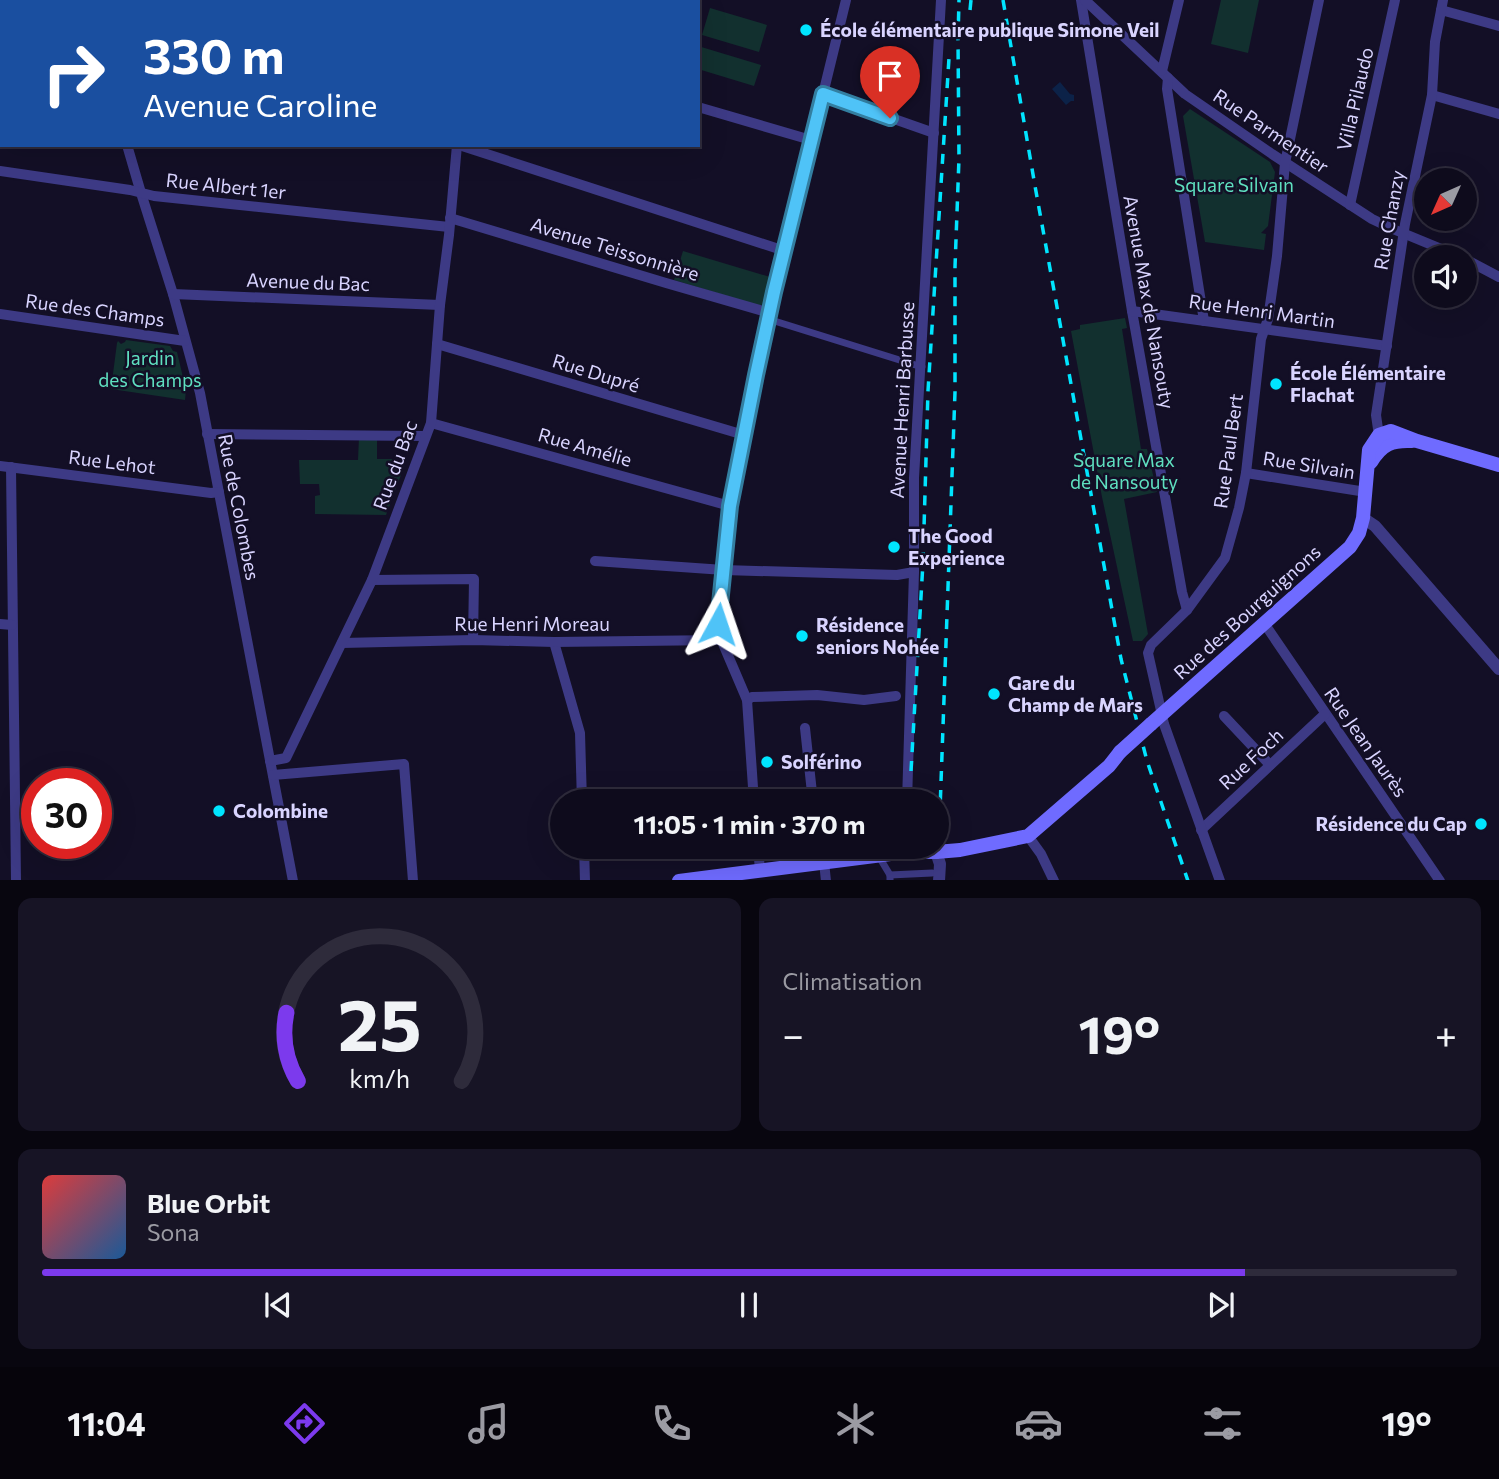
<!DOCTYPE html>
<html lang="fr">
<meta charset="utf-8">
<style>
body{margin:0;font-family:Commissioner,sans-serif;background:#171425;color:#f1f3f6;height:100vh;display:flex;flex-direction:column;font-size:26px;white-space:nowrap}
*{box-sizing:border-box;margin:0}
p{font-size:23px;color:#9b9ba3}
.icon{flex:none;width:38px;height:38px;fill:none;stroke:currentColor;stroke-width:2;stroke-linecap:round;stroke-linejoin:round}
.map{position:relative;height:880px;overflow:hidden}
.side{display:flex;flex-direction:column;gap:18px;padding:18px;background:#08060f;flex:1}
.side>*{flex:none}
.guide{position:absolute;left:0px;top:0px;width:700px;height:147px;box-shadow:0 7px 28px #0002,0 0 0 2px #2e2b3b;background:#1a4fa0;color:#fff;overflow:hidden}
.needle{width:46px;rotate:225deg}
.tools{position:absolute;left:1414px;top:168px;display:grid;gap:14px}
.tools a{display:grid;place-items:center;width:63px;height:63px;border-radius:50%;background:#0e0b1c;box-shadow:0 7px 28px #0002,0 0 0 2px #2e2b3b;font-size:35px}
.speed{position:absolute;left:21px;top:768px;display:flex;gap:14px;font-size:35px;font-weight:700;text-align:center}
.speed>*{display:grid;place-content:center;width:91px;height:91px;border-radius:50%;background:#0e0b1c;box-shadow:0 7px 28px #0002,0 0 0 2px #2e2b3b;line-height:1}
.speed .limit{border:10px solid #d22;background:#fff;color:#111}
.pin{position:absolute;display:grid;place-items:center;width:60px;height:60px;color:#fff;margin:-72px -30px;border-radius:50% 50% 50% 0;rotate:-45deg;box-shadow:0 0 7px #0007}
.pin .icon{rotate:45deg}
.me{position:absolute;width:77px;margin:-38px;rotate:5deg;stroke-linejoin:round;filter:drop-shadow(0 0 5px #0008)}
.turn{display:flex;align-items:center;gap:24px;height:147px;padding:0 28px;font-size:32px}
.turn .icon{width:91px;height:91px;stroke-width:2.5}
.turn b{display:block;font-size:49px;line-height:60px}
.big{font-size:52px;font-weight:700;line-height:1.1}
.side .widget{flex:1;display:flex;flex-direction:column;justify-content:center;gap:10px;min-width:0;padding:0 24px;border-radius:14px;background:#171425}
.side .dial{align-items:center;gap:0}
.dial svg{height:182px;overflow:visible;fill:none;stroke:#2e2b3b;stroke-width:7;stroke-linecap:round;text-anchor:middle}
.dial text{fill:#f1f3f6;stroke:none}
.song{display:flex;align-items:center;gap:21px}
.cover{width:84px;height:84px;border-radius:10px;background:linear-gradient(135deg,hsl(0 70% 55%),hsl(210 70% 35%))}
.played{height:7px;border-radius:4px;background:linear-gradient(90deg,#7c3aed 85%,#2e2b3b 85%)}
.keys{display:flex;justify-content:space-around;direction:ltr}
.heat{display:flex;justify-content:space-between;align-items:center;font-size:38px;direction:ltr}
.side .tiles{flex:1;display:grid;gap:18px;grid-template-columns:1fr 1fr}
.widget:last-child{grid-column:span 2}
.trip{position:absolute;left:550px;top:789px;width:399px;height:70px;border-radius:35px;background:#0e0b1c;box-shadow:0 7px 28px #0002,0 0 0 2px #2e2b3b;font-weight:700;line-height:70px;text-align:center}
.tab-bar{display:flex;height:112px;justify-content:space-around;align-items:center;background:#06040b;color:#9b9ba3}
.tab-bar .icon{width:49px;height:49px}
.tab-bar .current{color:#7c3aed}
.tab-bar b{font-size:32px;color:#f1f3f6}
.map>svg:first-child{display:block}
.green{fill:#12302f}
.water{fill:#0c2248}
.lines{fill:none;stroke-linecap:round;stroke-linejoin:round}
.pedestrian{stroke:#3d3a85;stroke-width:7}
.minor{stroke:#3d3a85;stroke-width:10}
.tertiary{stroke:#3d3a85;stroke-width:12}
.secondary{stroke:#6f6bff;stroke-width:14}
.rail{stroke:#00e5ff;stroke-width:3.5;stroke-dasharray:10 9;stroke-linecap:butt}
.secondary-bridge{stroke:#6f6bff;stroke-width:14}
.route-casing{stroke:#337fa1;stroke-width:18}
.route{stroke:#4fc3f7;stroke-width:12}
.poi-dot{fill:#00e5ff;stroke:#130f26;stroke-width:2.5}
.labels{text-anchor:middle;stroke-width:5;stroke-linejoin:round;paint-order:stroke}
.poi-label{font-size:19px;font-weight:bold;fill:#d9d4ff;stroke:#130f26;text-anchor:start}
.street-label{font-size:19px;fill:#d9d4ff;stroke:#130f26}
.park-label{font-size:19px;fill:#5fe0c0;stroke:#130f26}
</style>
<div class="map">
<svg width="1499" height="881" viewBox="0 0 1499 881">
<rect width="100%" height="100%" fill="#130f26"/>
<g class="green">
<path d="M1221,0H1259L1248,53L1211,44Z"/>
<path d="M710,8L767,25L759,52L702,35Z"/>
<path d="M698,46L761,65L754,86L698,69Z"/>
<path d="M1190,109L1270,162L1275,172L1268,226L1261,233L1266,234L1264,250L1205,242L1183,116Z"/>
<path d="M683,251L770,277L764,303L760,306L674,280Z"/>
<path d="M1125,318L1127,328L1122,329L1141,449H1147L1157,492L1124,499L1148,634L1142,641H1133L1102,497L1071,331L1080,329V325Z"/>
<path d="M126,340L170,346L173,351L177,352L186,390L185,400L111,389L117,343L118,341L121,344L125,342Z"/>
<path d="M359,437H377V459H407L386,515L315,514V496L320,495L319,484H300L299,460H358Z"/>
</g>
<path class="water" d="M1060,82L1070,94L1074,95V101H1071L1066,105L1052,89Z"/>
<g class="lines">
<g class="pedestrian">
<path d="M768,319L922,367"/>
<path d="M881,860L890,875V881"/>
<path d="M890,875L932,873"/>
</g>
<g class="minor">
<path d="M84,0L85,2"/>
<path d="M1081,0L1132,311L1182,592L1187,610"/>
<path d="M1085,0L1185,94L1272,154L1372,219L1393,229L1461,257"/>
<path d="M165,2V0"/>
<path d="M232,2V0"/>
<path d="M323,2V0"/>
<path d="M472,2L473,0"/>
<path d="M1441,10L1499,26"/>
<path d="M1162,71L1179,0"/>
<path d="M1168,78L1167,89L1204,321"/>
<path d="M823,94L934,133"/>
<path d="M1432,95L1499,114"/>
<path d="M698,107L811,140"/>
<path d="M127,145L141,193L173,294L200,393L293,881"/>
<path d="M459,145L785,251"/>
<path d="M0,171L130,190L154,196L449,227"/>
<path d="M1350,205L1395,0"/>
<path d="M450,218L666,283L770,313"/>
<path d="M1465,259L1499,277"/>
<path d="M173,294L440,305"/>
<path d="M1132,311L1387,346"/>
<path d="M0,314L185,341"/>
<path d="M437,344L744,435"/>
<path d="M431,423L730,506"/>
<path d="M207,434L424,436"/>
<path d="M1381,438L1378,429L1376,415L1405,224L1432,95L1435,42L1443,0"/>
<path d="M0,466L211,493L219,492"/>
<path d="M11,467L16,881"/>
<path d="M1246,473L1366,492"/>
<path d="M595,561L724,570L897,575L914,572"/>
<path d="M372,580L474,579L473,640"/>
<path d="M1264,623L1440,881"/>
<path d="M0,624L12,625"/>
<path d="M554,642L580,733L582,802"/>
<path d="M342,643L473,640L554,642L721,640"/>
<path d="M747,700L752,697L817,695L864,700L896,696"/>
<path d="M1224,716L1270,765"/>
<path d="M805,728L813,802"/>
<path d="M270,761L286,758L372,580L431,423L440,305L449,235L457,145"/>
<path d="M273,775L404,764L413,881"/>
<path d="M754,802L747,700L718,632L730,506L768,319L846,0"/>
<path d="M907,802L914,572V478L941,0"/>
<path d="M1201,830L1325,714"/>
<path d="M1028,836L1041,854L1054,881"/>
<path d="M584,847L585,881"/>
<path d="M758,847L760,870"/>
<path d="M818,847L820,863"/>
<path d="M824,862L826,881"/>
<path d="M1220,881L1164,724L1148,653L1151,645L1187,610L1225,558L1239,508L1246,473L1261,339L1268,319L1277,256L1285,163L1319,0"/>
</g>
<g class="tertiary">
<path d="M1363,518L1375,526L1499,669"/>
<path d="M936,852L940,864L939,881"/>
</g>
<g class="secondary">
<path d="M1371,462C1382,444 1392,440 1412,441"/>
<path d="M1151,724L1350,547L1359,533L1363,518L1369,450L1379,435L1391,431L1417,441L1499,465"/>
<path d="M936,852L960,850L1028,836L1109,766L1120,752"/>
<path d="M679,881L906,852"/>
</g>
<g class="rail">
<path d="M1003,0L1035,186L1121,659L1147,761L1188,881"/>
<path d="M970,10L971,0"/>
<path d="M911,771L923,562L928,391L949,58"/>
<path d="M939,838L955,392V267L959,158L958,39L959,0"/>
</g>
<g class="secondary-bridge">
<path d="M1120,752L1151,724"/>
<path d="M906,852H936"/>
</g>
</g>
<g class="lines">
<defs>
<path id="route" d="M718,624L730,506L756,375L774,292L823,94L890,118"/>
</defs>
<use href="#route" class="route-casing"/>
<use href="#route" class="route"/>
</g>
<g class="poi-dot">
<circle cx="806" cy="30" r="7"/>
<circle cx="1276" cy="384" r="7"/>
<circle cx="894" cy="547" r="7"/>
<circle cx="802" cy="636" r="7"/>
<circle cx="994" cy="694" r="7"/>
<circle cx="767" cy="762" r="7"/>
<circle cx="219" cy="811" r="7"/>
<circle cx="1481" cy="824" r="7"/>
</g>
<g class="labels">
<g class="poi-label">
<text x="820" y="37">École élémentaire publique Simone Veil</text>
<text x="1290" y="380">École Élémentaire<tspan x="1290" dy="22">Flachat</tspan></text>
<text x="908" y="543">The Good<tspan x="908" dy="22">Experience</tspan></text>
<text x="816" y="632">Résidence<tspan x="816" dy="22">seniors Nohée</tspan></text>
<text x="1008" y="690">Gare du<tspan x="1008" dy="22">Champ de Mars</tspan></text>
<text x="781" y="769">Solférino</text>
<text x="233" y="818">Colombine</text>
<text x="1467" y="831" text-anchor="end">Résidence du Cap</text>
</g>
<g class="street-label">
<text transform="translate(1355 99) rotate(-77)" y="7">Villa Pilaudo</text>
<text transform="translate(1271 131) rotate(34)" y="7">Rue Parmentier</text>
<text transform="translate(226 186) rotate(6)" y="7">Rue Albert 1er</text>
<text transform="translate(1389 220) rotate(-80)" y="7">Rue Chanzy</text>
<text transform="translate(615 249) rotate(17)" y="7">Avenue Teissonnière</text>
<text transform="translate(308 282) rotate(2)" y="7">Avenue du Bac</text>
<text transform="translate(1149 302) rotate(80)" y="7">Avenue Max de Nansouty</text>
<text transform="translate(95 310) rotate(8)" y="7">Rue des Champs</text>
<text transform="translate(1262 311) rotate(8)" y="7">Rue Henri Martin</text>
<text transform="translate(596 373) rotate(17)" y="7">Rue Dupré</text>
<text transform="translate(902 400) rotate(-87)" y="7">Avenue Henri Barbusse</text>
<text transform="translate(585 447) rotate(16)" y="7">Rue Amélie</text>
<text transform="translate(1228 451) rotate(-82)" y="7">Rue Paul Bert</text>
<text transform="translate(112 462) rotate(7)" y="7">Rue Lehot</text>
<text transform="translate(395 465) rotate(-70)" y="7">Rue du Bac</text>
<text transform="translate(1309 465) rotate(9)" y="7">Rue Silvain</text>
<text transform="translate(239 507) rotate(79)" y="7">Rue de Colombes</text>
<text transform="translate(1247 612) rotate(-42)" y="7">Rue des Bourguignons</text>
<text x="532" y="631">Rue Henri Moreau</text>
<text transform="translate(1366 742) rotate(55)" y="7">Rue Jean Jaurès</text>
<text transform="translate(1251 759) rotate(-43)" y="7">Rue Foch</text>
</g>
<g class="park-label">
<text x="1234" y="192">Square Silvain</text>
<text x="150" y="365">Jardin<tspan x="150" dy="22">des Champs</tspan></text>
<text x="1124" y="467">Square Max<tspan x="1124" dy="22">de Nansouty</tspan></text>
</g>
</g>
</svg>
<div class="tools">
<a><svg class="needle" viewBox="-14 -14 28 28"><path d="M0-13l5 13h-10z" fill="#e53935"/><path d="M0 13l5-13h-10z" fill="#9b9ba3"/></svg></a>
<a><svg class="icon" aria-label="sound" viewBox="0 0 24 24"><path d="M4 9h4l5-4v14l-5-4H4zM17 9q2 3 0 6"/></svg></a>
</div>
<div class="speed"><div class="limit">30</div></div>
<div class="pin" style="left:890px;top:118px;background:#d93025"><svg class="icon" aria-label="arrive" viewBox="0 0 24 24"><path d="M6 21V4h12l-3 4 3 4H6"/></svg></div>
<svg class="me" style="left:718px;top:624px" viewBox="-20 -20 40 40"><path d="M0-17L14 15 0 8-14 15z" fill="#4fc3f7" stroke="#fff" stroke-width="4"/></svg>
<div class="trip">11:05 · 1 min · 370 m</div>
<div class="guide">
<div class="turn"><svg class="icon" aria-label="right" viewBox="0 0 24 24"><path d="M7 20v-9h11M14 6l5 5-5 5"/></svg><div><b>330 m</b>Avenue Caroline</div></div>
</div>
</div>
<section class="side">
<div class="tiles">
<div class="widget dial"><svg viewBox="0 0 100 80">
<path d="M14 69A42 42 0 1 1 86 69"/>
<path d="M14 69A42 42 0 0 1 9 39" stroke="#7c3aed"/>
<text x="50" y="56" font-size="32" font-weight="700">25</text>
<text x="50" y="72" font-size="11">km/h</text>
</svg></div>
<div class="widget"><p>Climatisation</p>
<div class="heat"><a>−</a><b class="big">19°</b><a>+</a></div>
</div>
<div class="widget">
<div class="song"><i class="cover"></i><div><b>Blue Orbit</b><p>Sona</p></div></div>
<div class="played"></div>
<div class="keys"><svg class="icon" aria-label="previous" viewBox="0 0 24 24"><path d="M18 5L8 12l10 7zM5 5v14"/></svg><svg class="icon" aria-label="pause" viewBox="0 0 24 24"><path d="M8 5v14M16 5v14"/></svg><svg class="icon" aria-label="next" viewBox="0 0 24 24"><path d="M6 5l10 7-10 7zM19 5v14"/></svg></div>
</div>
</div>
</section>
<nav class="tab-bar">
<b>11:04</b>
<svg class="icon current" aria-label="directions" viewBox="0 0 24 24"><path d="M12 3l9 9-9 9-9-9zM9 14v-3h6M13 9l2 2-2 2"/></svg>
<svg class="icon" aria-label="music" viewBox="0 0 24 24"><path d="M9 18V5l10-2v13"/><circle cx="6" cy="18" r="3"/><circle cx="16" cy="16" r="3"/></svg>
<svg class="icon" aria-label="phone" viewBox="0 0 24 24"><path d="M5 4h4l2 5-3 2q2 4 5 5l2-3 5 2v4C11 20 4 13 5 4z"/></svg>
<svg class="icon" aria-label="climate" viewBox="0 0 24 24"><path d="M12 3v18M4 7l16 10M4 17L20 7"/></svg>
<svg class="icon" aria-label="car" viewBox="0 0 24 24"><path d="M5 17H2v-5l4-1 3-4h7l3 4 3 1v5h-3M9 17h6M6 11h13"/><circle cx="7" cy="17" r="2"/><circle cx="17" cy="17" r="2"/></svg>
<svg class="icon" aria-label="filters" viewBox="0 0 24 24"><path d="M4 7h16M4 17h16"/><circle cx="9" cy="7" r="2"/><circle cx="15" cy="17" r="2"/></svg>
<b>19°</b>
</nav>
